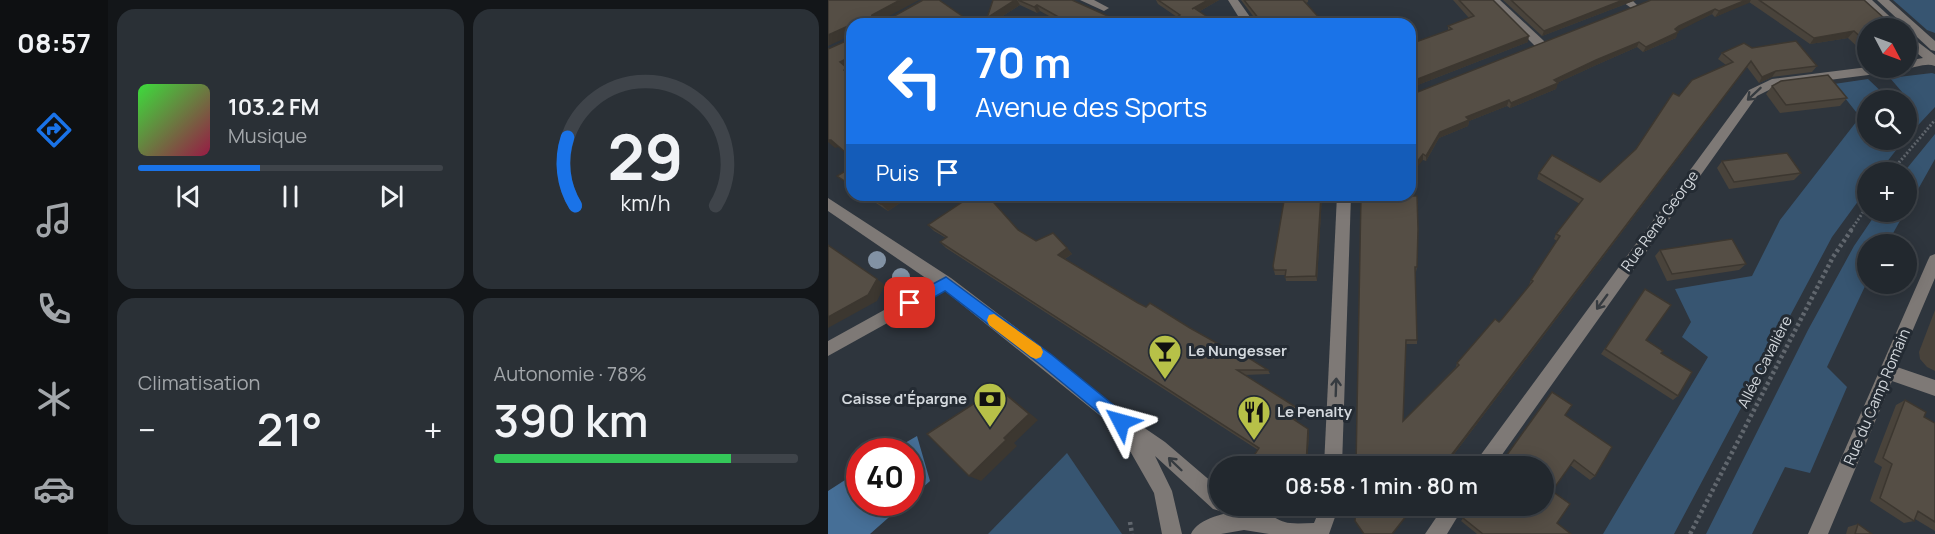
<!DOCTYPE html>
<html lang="fr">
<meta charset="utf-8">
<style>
body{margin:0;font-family:Manrope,sans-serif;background:#2a3036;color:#f1f3f6;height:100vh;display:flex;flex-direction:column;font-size:22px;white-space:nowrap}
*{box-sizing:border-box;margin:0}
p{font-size:20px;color:#a2a6aa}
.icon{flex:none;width:33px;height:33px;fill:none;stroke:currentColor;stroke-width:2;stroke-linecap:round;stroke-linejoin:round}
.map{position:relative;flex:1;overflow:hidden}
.panel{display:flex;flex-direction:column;gap:9px;padding:9px;background:#131619;width:720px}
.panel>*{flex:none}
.top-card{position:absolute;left:18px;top:18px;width:570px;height:183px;border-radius:18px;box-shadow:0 3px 15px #0003,0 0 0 2px #3f444a;background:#1a73e8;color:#fff;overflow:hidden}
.needle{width:39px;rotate:131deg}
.fabs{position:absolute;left:1029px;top:18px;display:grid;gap:12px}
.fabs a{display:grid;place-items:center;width:60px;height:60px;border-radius:50%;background:#22282e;box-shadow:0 3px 15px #0003,0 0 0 2px #3f444a;font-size:30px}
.speed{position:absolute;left:18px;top:438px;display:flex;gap:12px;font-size:30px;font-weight:700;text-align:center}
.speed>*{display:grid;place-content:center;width:78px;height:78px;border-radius:50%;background:#22282e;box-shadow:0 3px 15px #0003,0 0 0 2px #3f444a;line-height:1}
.speed .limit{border:9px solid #d22;background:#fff;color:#111}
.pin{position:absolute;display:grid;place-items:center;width:51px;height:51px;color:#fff;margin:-26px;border-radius:12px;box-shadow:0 3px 9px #0006}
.me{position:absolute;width:66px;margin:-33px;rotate:309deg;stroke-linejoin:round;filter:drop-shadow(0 0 4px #0008)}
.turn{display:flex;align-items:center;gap:21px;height:126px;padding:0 30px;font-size:27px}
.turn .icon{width:78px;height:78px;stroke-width:2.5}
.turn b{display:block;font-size:42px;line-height:51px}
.then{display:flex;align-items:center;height:57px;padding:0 30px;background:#0003;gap:12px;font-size:22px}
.big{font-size:45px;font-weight:600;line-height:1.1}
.panel .card{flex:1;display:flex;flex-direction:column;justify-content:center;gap:9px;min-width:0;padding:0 21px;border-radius:18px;background:#2a3036}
.panel .dial{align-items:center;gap:0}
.dial svg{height:156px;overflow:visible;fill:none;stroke:#3f444a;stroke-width:7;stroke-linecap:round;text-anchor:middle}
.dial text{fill:#f1f3f6;stroke:none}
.song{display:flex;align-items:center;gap:18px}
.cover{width:72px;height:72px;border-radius:9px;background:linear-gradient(135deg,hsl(120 70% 55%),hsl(340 70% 35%))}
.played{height:6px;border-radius:3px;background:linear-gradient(90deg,#1a73e8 40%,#3f444a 40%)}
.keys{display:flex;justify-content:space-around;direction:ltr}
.heat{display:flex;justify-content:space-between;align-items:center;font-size:33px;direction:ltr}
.charge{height:9px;border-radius:4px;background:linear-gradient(90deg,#34c759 78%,#3f444a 0)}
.panel .tiles{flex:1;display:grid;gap:9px;grid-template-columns:repeat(2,1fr)}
.trip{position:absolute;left:381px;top:456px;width:345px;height:60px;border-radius:30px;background:#22282e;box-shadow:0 3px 15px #0003,0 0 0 2px #3f444a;font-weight:600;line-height:60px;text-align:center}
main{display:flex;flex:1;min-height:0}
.menu{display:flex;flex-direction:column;width:108px;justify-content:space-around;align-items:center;background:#0e1012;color:#a2a6aa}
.menu .icon{width:42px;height:42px}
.menu .active{color:#1a73e8}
.menu b{font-size:27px;color:#f1f3f6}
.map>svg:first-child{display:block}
.green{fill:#375571}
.forest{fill:#466f97}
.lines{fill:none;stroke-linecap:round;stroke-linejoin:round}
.path-far1{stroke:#61676e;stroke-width:3;stroke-dasharray:2 2;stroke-linecap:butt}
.path{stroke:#61676e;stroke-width:4.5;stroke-dasharray:3 3;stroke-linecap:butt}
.minor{fill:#7e7976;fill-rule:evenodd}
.tree{fill:#8292a4}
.wall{fill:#49433b}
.shaded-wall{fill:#3c3730}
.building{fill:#554e45;stroke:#3c3730;stroke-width:1.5}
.oneway{stroke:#363b40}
.route{fill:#1a73e8;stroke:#114b97;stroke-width:1.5}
.slow{fill:#f59e0b}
.labels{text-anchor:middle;stroke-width:6;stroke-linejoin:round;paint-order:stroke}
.street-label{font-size:15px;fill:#d3d8dd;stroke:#242b33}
.poi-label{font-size:15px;font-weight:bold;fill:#d3d8dd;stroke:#242b33;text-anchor:start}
</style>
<main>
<nav class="menu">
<b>08:57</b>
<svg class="icon active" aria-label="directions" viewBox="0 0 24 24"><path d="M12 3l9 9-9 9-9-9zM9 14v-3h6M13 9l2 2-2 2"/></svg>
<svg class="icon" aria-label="music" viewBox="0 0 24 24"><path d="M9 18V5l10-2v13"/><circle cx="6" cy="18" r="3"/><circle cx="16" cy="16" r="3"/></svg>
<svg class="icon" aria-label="phone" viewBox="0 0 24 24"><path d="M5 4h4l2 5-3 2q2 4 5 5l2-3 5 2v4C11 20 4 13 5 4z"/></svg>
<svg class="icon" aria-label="climate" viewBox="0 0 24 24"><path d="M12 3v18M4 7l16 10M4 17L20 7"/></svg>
<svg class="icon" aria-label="car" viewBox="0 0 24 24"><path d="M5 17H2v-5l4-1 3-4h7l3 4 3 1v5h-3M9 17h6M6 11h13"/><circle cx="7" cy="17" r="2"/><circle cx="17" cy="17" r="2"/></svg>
</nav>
<section class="panel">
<div class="tiles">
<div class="card">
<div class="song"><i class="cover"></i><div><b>103.2 FM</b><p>Musique</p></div></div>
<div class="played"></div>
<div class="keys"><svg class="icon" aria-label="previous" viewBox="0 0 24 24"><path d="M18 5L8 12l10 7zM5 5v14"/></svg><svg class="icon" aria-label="pause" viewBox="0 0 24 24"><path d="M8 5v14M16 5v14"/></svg><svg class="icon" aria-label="next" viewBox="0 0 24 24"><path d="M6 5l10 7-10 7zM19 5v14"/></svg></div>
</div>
<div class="card dial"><svg viewBox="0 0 100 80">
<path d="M14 69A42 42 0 1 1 86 69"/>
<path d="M14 69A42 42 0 0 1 10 34" stroke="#1a73e8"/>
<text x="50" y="56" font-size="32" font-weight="700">29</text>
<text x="50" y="72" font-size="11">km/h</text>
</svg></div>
<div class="card"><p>Climatisation</p>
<div class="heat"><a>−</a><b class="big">21°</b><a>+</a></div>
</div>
<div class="card"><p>Autonomie · 78%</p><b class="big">390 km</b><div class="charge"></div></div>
</div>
</section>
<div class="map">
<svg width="1107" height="534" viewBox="0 0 1107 534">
<rect width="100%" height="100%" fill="#2e353d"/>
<g class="green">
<path d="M1065,0H1107V33L1099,30Z"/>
<path d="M1104,73L1107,74V107L1079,137L1078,100H1040V140H1076L1051,172H1040L1039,189L1004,237L846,534H775L880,357L854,337L863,322L847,289L924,276L952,220L1032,117L1006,84L1040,79L1059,97L1074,92L1062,78Z"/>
<path d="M1107,134V159L1079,209L1078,172H1076Z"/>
<path d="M1049,212H1077L1059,244H1040L1039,282L999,367L1019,387L982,473L957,467L924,534H878L980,330L1026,246Z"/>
<path d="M239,453L294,534H160Z"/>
</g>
<g class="forest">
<path d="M89,436L102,481L83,498L82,452L63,451Z"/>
<path d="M31,471L32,502L77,503L42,534H0V491Z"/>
</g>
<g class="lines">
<g class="path-far1">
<path d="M1063,172L1107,120"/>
<path d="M1023,230L1040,205"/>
</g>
<g class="path">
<path d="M302,522L304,534"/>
<path d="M862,534L1005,257L1024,229"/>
</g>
<g class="minor">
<path d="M252,0H266L281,8L276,11Z"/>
<path d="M400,0H410L427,24H415Z"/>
<path d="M661,0H672L716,41V47H708Z"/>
<path d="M792,0H804L811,7L806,10Z"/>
<path d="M1032,0H1044L1074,28H1063Z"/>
<path d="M1049,0H1061L1107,41V51L1103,50Z"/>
<path d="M1078,33L1107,55V66C1096,62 1085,70 1074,68H1078V61L1095,58L1078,44Z"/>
<path d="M1040,67L1070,68L1064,72L947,87L929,96L666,466H646L649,460L921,90L944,79Z"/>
<path d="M509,195H523L514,466H496Z"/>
<path d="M0,198L123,278L224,355L299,416L337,442L392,489V506H400L399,509L392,511L385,509L327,456L344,491L354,534H334L326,493L290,430L117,291L0,356V341L105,283L0,211Z"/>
<path d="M1107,254V278L1069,367L1107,380V396L1064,381L1000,534H980L1100,260L1102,256Z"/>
<path d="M493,506H511L501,534H441L416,530L393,534H363C372,514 416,508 436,513C445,516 453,522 462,523C470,524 478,523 486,523Z"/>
<path d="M616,506H636L619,534H597Z"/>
</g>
</g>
<g class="tree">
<circle cx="49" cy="260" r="9"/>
<circle cx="73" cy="277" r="9"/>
</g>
<g class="wall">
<path d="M165,0H244L284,23L282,24H236L212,11L209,13L192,5L162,24Z"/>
<path d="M328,0H391L372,11L350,21L349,17L330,4Z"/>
<path d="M413,0H480V2L478,3L495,24H431Z"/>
<path d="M625,0H665L700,42L582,88V44L620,31V26L641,18Z"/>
<path d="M675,0H808L714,36Z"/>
<path d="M823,0H1036L1040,28V52L1036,53L1020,38L982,44L921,2L887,17L884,14L849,31L848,38L815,52L809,47L766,66L729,83L728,89L682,108L679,106L641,121L640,126L611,138L598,161L595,160L582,95Z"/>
<path d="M1078,39L1087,47L1081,53L1078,54Z"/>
<path d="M924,48L989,66L984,72L944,77L931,83L919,67L617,466H528L533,195L589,267L588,272H587L589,340V344H578L575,421L628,367L629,363L674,319L702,285H701L703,280L729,241L726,239L728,234L752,204L709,179L711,173L772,182L808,149L851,96L898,65L890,59L894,53Z"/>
<path d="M944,86L1019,98L1012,106L952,113L938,94Z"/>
<path d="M894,161L973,173L966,180L901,189L889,168Z"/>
<path d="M36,195H84L60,211Z"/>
<path d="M494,195L489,281H458L457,275H447L445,266Z"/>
<path d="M100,225L190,230L208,241L239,248L244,254L237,259L310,303L362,328L403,351L440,370L442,374L416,375L471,409L473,413L468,421L480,429L481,433L479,466H430L425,463L423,460L430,450L118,248L112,242L118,238L106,231Z"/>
<path d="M832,250L918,264L911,270L839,281L827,256Z"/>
<path d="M817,289L818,340L850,396L845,400L773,354Z"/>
<path d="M1107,310V371L1099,367L1092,359L1091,352Z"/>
<path d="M1077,400L1096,417L1107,423V531L1087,519L1086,521L1076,523L1042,501L1054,467L1046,462L1068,405Z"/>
<path d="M737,415L767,476L762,480L742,465L724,491L729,523L743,534H649L633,521L644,506Z"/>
<path d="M1030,524L1044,534H1018L1020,527Z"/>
</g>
<g class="shaded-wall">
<path d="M72,0H91L50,22L43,18L44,15Z"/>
<path d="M187,0H189L192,5L162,24L159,18Z"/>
<path d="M380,0H391L365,15L364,9Z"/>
<path d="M795,0H808L714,36L716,31Z"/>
<path d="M918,0H923L921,3L887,17L891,11Z"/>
<path d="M209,5L212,11L209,13L206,7Z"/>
<path d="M887,9L884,14L849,32L847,29L851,26Z"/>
<path d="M282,17L284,23L282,24H270Z"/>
<path d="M137,18L141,24H127Z"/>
<path d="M18,27L24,35L0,46V35Z"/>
<path d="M1026,31L1020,38L982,44L986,38Z"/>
<path d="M850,32L848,38L815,52L818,47Z"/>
<path d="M701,36L700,42L582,88V82Z"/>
<path d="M811,42L809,47L766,66L725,85L730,83L728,89L682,108L683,103L726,80L768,60Z"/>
<path d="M24,56V67L20,69L24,74V76L16,70L12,62Z"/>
<path d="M923,61L617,466H615Z"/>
<path d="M948,71L944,77L931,83L934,77Z"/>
<path d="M681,100L679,106L641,121L640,126L611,138L598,161V156L612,132L638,117Z"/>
<path d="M0,140H3L11,147L7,148L0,142Z"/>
<path d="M595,154V160L582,176V171Z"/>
<path d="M67,195H84L60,211L53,204Z"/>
<path d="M449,195H454L450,200Z"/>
<path d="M493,195H494L489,281L488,276Z"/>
<path d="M239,248L244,254L235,260L230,255Z"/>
<path d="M49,279L57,285L49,301L0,328V317Z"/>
<path d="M170,388L180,395L210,420L186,443L189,446L153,481L141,476L176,438Z"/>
<path d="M471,409L473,413L466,423L465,419Z"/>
<path d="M480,429L481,433L479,466H478Z"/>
<path d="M586,506H587L565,534H564Z"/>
</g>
<g class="building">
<path d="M0,0H72L44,15L43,18L61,19L95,0H111L137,18L127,24H24V56L12,62L19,68L16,70L24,77V158L3,140H0V49L18,41V27L0,35Z"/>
<path d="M165,0H187L159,18Z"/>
<path d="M190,0H244L282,17L270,24H243L209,5L206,7Z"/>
<path d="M330,0H380L364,9L366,8L390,24H344L351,20L349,17L352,15Z"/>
<path d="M416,0H475L495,22L490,24H435Z"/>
<path d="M631,0H665L701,36L582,82V44L624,29L620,26L646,16Z"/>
<path d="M683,0H795L716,31Z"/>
<path d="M823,0H918L891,11L887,9L851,26L847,29L850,32L818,47L811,42L768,60L726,80L730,83L683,103L681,100L638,117L641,120L612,132L598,156L595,154L582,171V95Z"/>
<path d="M931,0H1036L1067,28H1040V44L1026,31L986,38Z"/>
<path d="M1078,39L1087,47L1078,48Z"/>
<path d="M968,41L989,66L948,71L934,77L923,61L615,466H528L533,195L589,196L590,229L589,267H587L589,340H578L575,421L631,365L629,363L667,319L671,322L674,319L705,281L703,280L732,236L728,234L755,199L711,173L724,155L772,182L808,149L845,93L851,96L864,80L905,62L894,53L916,43L924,48Z"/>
<path d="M1000,75L1019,98L958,105L944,86L953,81Z"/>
<path d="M959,153L973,173L906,182L894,161Z"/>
<path d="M24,167V186L9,176Z"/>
<path d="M38,195H67L53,204Z"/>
<path d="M145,195H159L190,230L208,241L225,233L239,248L230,255L310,303L318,307L322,303L362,328L403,351L405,348L440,370H409L471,409L465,419L480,429L478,466H433L423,460L431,448L112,242L119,237L100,225Z"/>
<path d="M457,195H493L488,276L457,277L458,270H446L445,266Z"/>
<path d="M904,239L918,264L844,274L832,250Z"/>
<path d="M0,245L49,279L40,295L0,317Z"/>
<path d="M817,289L843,305L818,340L835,351L833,353L864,372L850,396L777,349Z"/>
<path d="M170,388L201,414L176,438L178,440L141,476L99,434Z"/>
<path d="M724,392L744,405L737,415L784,447L767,476L746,460L724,491L742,504L729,523L743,534H655L635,518L644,506H716V466H671Z"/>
<path d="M1077,400L1098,412L1096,417L1107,423V522L1090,511L1086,521L1052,498L1064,464L1055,458Z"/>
<path d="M528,506H586L564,534H536L527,521Z"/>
<path d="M1030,524L1044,534H1027Z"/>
</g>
<defs><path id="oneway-shaft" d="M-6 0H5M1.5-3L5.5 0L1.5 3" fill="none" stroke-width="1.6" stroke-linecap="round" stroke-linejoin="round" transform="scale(1.5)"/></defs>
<g class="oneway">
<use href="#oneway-shaft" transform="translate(926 94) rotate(137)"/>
<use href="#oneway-shaft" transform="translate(774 302) rotate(126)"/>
<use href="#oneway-shaft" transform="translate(508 387) rotate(-88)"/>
<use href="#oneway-shaft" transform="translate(347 464) rotate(-136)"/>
</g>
<path class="route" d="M118,277L224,355L299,416L301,422L299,427L293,429L288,427L213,365L117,291L87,308L82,309L77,308L75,303L77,299Z"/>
<path class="slow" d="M166,314L213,347L215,352L213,357L208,359L203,357L161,325L159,320L161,315Z"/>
<defs>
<symbol id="bar-pin" viewBox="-11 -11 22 30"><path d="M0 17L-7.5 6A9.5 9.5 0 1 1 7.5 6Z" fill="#b7c148" stroke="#242b33"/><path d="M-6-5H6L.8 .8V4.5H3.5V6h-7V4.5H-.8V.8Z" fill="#111"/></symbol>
<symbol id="bank-pin" viewBox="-11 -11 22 30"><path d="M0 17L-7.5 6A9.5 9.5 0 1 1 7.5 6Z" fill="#b7c148" stroke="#242b33"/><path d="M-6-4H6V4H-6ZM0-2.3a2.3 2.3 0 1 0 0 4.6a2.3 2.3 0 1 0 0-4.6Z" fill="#111"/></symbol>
<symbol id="restaurant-pin" viewBox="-11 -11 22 30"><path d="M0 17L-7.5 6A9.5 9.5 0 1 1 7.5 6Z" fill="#b7c148" stroke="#242b33"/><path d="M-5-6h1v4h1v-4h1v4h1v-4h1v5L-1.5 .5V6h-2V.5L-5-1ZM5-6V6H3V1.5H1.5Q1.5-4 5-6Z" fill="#111"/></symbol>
</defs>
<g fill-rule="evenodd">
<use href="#bar-pin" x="318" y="332" width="38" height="52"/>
<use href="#bank-pin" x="143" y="380" width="38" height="52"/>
<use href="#restaurant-pin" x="407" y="393" width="38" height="52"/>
</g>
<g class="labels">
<g class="street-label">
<text transform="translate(832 221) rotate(-54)" y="5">Rue René George</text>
<text transform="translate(937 362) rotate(-63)" y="5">Allée Cavalière</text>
<text transform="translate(1049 397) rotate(-67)" y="5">Rue du Camp Romain</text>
</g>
<g class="poi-label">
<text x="360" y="356">Le Nungesser</text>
<text x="139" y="404" text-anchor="end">Caisse d'Épargne</text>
<text x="449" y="417">Le Penalty</text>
</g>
</g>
</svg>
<div class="fabs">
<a><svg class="needle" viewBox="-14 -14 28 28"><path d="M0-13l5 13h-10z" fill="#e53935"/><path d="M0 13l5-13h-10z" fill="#a2a6aa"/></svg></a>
<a><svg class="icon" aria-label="search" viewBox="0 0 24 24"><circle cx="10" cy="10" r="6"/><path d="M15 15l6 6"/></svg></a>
<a>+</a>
<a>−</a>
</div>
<div class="speed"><div class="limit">40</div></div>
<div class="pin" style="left:82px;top:303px;background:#d93025"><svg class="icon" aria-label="arrive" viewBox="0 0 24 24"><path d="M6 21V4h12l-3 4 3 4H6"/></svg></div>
<svg class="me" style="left:293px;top:422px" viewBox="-20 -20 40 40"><path d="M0-17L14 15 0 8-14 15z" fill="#1a73e8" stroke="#fff" stroke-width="4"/></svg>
<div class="trip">08:58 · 1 min · 80 m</div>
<div class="top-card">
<div class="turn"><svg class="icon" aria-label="left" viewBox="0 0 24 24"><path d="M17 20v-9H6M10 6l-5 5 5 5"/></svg><div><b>70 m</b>Avenue des Sports</div></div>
<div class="then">Puis<svg class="icon" aria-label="arrive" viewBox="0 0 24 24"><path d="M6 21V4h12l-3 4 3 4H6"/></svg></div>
</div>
</div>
</main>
